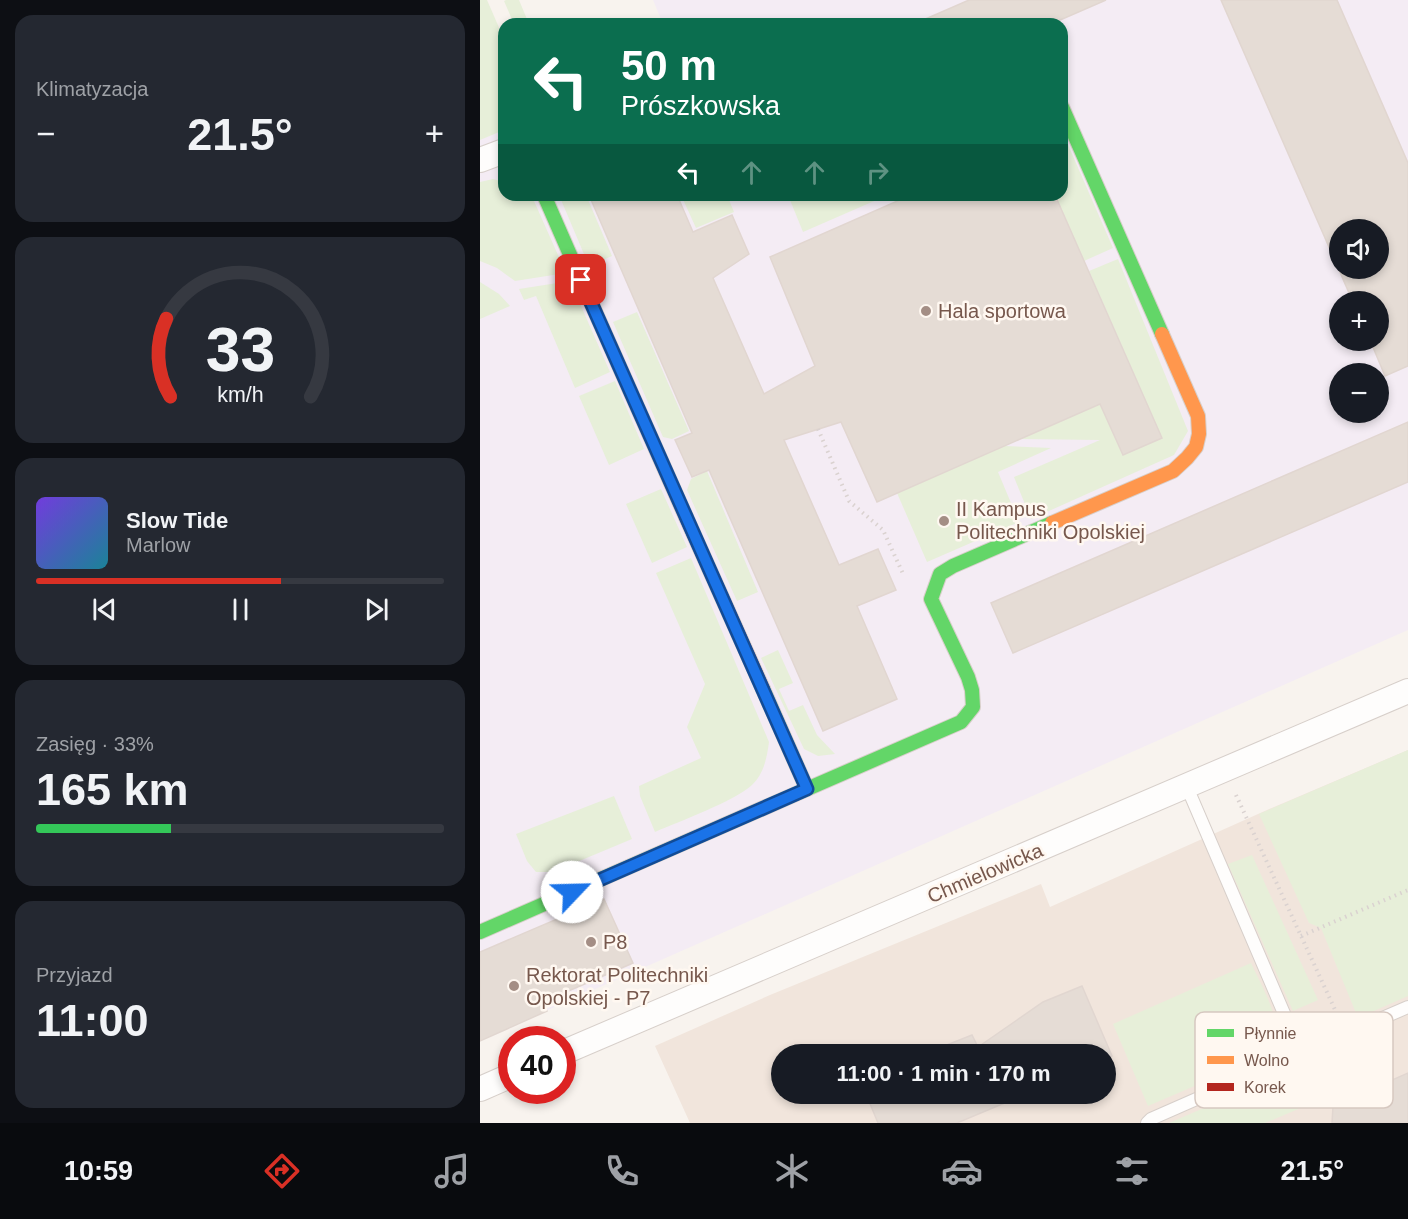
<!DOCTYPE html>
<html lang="pl">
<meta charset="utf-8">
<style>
body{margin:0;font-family:Arial,sans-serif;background:#242831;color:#f1f3f6;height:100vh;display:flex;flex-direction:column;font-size:22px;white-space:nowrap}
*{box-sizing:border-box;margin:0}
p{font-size:20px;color:#9ea1a6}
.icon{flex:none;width:33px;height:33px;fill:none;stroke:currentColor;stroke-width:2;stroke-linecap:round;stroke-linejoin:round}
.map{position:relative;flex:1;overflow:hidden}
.drawer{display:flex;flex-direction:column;gap:15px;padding:15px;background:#0d0f14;width:480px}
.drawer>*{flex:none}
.top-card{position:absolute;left:18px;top:18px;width:570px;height:183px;border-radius:18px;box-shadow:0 3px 9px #0003;background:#0b6e4f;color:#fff;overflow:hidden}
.controls{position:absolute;left:849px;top:219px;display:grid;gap:12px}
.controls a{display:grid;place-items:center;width:60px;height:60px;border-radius:50%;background:#171b24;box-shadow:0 3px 9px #0003;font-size:30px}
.speed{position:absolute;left:18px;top:1026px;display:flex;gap:12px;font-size:30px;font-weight:700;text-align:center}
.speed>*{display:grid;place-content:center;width:78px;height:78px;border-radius:50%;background:#171b24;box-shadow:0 3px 9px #0003;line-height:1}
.speed .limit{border:9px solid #d22;background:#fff;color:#111}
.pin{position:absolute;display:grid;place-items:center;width:51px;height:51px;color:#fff;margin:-26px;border-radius:12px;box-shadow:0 3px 9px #0006}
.me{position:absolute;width:66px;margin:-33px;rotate:66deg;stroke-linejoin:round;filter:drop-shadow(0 0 4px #0008)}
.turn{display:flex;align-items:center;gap:21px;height:126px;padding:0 24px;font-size:27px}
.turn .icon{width:78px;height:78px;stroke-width:2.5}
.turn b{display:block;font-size:42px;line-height:51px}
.lanes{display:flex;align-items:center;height:57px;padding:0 24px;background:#0003;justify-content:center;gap:30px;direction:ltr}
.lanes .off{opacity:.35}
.big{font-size:45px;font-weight:600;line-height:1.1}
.drawer .card{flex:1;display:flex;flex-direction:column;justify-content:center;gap:9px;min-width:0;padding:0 21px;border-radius:18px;background:#242831}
.drawer .dial{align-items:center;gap:0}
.dial svg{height:156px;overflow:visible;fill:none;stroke:#363941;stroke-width:7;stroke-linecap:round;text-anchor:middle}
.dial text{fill:#f1f3f6;stroke:none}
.song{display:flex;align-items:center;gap:18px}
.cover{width:72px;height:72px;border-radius:9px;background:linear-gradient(135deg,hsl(260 70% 55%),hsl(190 70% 35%))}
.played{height:6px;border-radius:3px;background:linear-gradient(90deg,#d93025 60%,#363941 60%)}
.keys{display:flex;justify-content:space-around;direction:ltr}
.heat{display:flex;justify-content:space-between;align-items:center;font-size:33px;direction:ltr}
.charge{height:9px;border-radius:4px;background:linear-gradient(90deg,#34c759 33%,#363941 0)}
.trip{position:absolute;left:291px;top:1044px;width:345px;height:60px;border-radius:30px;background:#171b24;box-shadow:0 3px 9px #0003;font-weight:600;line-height:60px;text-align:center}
.dock{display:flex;height:96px;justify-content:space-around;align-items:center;background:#090b0e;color:#9ea1a6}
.dock .icon{width:42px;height:42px}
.dock .on{color:#d93025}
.dock b{font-size:27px;color:#f1f3f6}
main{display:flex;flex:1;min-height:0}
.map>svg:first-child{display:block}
.residential{fill:#f1e5dc;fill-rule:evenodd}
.education{fill:#f4ecf4;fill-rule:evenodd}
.green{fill:#e7efd9}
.building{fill:#e5dcd5;stroke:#e1d6d0;stroke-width:1.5;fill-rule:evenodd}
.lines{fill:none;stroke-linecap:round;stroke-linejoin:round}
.lane-casing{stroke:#d7cfca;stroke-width:14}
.street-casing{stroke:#d7cfca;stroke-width:26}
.fast-casing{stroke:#d8cfca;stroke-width:16}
.slow-casing{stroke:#d8cfca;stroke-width:16}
.jam-casing{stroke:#d8cfca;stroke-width:16}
.path{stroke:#dad2d0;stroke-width:4;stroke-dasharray:1.5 4.5;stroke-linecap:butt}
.lane{stroke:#fefdfc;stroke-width:12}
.street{stroke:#fefdfc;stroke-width:24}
.fast{stroke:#63d668;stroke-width:14}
.slow{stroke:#ff974d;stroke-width:14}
.jam{stroke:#b3261e;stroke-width:14}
.route-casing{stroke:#114b97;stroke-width:15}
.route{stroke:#1a73e8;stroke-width:10}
.poi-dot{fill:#a48e85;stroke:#fff8f1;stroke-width:2}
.labels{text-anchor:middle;stroke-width:5;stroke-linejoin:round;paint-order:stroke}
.poi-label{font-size:20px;fill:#77584d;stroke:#fff8f1;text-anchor:start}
.street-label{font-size:20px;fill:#77584d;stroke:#fff8f1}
.key{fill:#fff8f1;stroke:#d6c8c0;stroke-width:1.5}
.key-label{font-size:16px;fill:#77584d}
</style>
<main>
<section class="drawer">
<div class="card"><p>Klimatyzacja</p>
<div class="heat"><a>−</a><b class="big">21.5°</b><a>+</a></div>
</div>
<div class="card dial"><svg viewBox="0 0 100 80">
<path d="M14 69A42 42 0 1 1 86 69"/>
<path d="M14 69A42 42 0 0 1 12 29" stroke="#d93025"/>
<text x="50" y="56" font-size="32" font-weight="700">33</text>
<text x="50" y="72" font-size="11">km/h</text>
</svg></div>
<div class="card">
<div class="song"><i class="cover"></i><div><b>Slow Tide</b><p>Marlow</p></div></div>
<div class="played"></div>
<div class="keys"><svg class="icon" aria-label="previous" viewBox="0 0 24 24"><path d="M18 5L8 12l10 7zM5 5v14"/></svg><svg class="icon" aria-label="pause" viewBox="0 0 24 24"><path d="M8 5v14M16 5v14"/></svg><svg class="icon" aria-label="next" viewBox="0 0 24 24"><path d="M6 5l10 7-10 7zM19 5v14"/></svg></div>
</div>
<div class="card"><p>Zasięg · 33%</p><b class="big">165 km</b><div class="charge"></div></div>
<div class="card"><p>Przyjazd</p><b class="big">11:00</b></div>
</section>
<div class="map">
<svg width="928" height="1123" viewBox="0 0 928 1123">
<rect width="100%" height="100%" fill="#f8f3ee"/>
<path class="residential" d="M928,750V1123H210L175,1046L290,995L561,884L570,907L787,810ZM302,1054H626V1094H302Z"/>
<path class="education" d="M173,0H928V630L0,1040V4L24,59V195H582V24H183ZM860,230H898V268H860ZM860,302H898V340H860ZM860,374H898V412H860Z"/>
<g class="green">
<path d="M0,0H7L24,39V130L0,140Z"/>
<path d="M26,0H39L49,24H34L24,1Z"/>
<path d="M582,131L633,248L604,261L575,195H582Z"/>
<path d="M13,179L24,182V195H48L54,201L86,273L35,281L17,268L0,261V182Z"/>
<path d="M79,195H106L132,256L109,266Z"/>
<path d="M201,195H247L254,212L216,228Z"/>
<path d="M308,195H408L323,232Z"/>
<path d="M638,259L708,431L694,455L551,519L534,477L620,440L539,439L620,404L643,455L682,438L609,271Z"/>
<path d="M90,281L130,372L95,388L56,296L44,300L39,289Z"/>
<path d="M0,282L19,294L30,306L0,319Z"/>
<path d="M157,312L209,431L192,439L183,437L133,322Z"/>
<path d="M135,381L164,449L129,465L99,396Z"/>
<path d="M524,446L571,448L518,472L539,522L447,562L417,493Z"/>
<path d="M227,471L278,592L257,601L207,490L211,479Z"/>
<path d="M181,489L207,547L172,563L146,504Z"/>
<path d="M211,558L289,742C287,757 284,774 272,785C253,802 200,821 175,832L160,796L159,786L221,758L207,727L225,684L176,573Z"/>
<path d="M298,650L313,683L299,689L309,711L323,705L337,735L355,754L338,756L324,749L281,658Z"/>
<path d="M928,750V996L878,1018L841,928L829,923L779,814Z"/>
<path d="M134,796L152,839L73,872H56L47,861L36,834Z"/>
<path d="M772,855L838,1000L813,1011L748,864Z"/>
<path d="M771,963C779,981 799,1014 795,1034C792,1044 782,1053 775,1060L668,1106L633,1024Z"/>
<path d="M808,1072L823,1107L785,1123H689Z"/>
</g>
<g class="building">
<path d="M489,0H626L571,24H434Z"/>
<path d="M741,0H857L928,163V366L905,376L890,340H898V302H873ZM860,230H898V268H860Z"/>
<path d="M109,195H197L213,232L252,215L269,254L233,278L284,394L335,366L290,257L431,195H575L682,438L643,455L620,404L397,502L361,422L304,440L359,565L398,549L416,590L377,606L417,699L343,731L229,470L212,477L195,440L212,433Z"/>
<path d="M928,422V482L533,653L511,603Z"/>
<path d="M124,899L153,963L63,1002L67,1011L0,1041V952Z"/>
<path d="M602,986L632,1056L626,1059V1054H444L492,1035L498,1047L563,1002Z"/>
<path d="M928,1073V1123H852L854,1090L880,1079L885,1092Z"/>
<path d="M386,1094H546L477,1123H398Z"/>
</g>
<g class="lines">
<defs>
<g id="lane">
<path d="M821,1053L928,1007"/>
<path d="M667,1123L671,1119L821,1053L707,787"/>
</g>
<g id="street">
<path d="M0,160L24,151"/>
<path d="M82,1053L928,691"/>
<path d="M0,1089L32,1075"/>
</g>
<g id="fast">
<path d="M582,107L682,334"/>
<path d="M64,195L102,282"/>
<path d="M327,789L481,722L493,707L492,690L488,677L451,599L460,574L473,566L572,523"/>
<path d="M0,932L327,789L283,689"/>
</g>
<g id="slow">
<path d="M102,282L206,517"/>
<path d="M572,523L693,471L707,458L716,447L719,434L718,416L682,334"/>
</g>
<path id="jam" d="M206,517L283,689"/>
</defs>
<use href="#lane" class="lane-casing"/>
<use href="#street" class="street-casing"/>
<use href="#fast" class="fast-casing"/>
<use href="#slow" class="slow-casing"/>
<use href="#jam" class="jam-casing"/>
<g class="path">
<path d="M338,429L369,501L403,530L424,576"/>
<path d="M756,795L857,1014"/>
<path d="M821,936L928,890"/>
</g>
<use href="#lane" class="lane"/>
<use href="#street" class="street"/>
<use href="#fast" class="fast"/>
<use href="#slow" class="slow"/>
<use href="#jam" class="jam"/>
</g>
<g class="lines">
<defs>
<path id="route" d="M92,892L327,789L101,280"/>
</defs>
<use href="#route" class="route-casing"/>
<use href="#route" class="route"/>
</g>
<g class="poi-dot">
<circle cx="446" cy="311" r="6"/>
<circle cx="464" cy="521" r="6"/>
<circle cx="111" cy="942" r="6"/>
<circle cx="34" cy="986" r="6"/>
</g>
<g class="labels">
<g class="poi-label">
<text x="458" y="318">Hala sportowa</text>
<text x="476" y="516">II Kampus<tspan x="476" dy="23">Politechniki Opolskiej</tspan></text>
<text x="123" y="949">P8</text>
<text x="46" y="982">Rektorat Politechniki<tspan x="46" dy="23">Opolskiej - P7</tspan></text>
</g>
<g class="street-label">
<text transform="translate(505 873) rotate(-23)" y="7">Chmielowicka</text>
</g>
</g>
<rect x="715" y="1012" width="198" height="96" rx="9" class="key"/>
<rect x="727" y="1029" width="27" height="8" fill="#63d668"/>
<rect x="727" y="1056" width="27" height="8" fill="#ff974d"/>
<rect x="727" y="1083" width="27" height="8" fill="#b3261e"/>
<g class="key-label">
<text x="764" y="1039">Płynnie</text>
<text x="764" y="1066">Wolno</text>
<text x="764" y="1093">Korek</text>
</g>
</svg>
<div class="controls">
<a><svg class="icon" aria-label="sound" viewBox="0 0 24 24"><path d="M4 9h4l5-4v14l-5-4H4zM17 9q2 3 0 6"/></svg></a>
<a>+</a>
<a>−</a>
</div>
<div class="speed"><div class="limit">40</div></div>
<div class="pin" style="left:101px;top:280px;background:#d93025"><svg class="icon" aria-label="arrive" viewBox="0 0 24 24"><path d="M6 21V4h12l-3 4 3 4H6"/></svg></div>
<svg class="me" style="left:92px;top:892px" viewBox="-20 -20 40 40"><circle r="19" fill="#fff"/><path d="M0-13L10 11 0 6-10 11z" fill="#1a73e8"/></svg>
<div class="trip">11:00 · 1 min · 170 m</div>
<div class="top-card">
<div class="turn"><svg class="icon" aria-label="left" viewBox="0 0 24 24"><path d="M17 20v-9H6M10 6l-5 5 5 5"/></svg><div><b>50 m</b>Prószkowska</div></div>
<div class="lanes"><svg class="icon" aria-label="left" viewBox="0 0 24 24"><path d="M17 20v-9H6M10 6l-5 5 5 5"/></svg><svg class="icon off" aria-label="ahead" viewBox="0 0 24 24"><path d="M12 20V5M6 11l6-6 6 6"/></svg><svg class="icon off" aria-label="ahead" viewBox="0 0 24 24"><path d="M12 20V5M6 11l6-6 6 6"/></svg><svg class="icon off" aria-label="right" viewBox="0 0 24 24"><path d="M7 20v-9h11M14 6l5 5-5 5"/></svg></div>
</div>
</div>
</main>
<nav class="dock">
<b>10:59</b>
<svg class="icon on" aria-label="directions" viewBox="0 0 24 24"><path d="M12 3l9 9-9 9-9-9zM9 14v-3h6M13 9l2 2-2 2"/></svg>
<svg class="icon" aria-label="music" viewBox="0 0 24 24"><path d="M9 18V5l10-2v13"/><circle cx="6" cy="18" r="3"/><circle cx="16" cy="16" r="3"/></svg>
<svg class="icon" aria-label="phone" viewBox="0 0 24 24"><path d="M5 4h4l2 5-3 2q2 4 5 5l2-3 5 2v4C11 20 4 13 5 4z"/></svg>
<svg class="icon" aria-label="climate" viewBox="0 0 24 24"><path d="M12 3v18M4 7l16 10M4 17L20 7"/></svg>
<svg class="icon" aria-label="car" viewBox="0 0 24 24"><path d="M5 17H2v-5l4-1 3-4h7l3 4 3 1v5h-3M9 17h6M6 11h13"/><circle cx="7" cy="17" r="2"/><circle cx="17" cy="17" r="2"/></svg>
<svg class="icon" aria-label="filters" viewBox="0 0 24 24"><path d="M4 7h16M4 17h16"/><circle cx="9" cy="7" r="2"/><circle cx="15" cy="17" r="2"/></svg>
<b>21.5°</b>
</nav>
